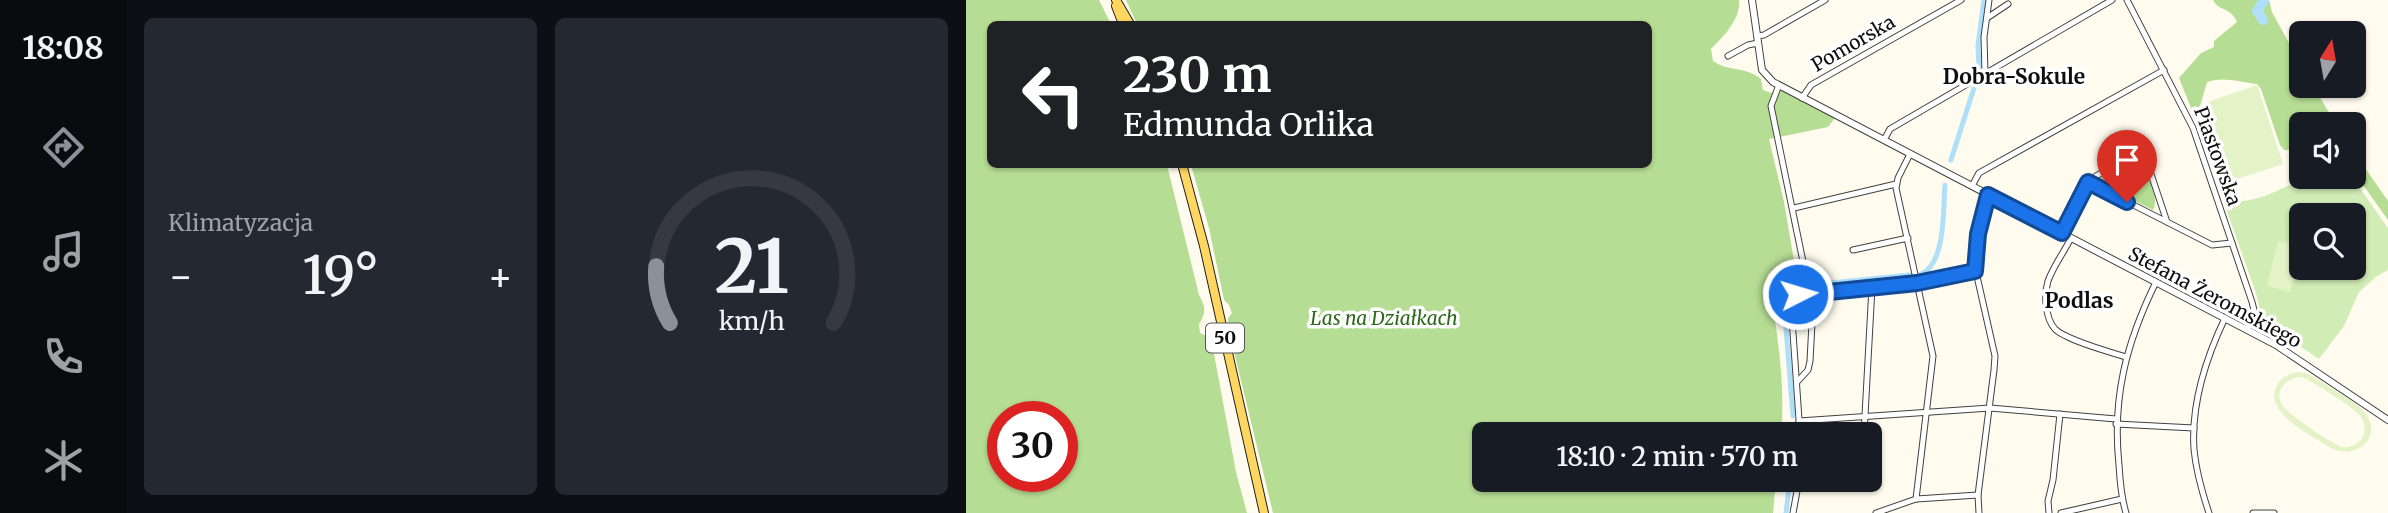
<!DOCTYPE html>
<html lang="pl">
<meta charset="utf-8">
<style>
body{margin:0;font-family:Merriweather,serif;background:#242831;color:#f1f3f6;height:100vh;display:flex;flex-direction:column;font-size:26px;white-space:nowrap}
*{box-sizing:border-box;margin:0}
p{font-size:23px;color:#9ea1a6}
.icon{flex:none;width:38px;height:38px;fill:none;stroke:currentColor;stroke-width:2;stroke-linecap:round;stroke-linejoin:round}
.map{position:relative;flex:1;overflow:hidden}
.panel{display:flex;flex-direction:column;gap:18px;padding:18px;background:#0d0f14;width:840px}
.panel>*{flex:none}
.top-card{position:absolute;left:21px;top:21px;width:665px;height:147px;border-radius:10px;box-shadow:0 2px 5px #0004;background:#202124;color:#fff;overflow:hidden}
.needle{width:46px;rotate:11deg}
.controls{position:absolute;left:1323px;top:21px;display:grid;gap:14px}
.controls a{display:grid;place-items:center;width:77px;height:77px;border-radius:10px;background:#171b24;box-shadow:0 2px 5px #0004;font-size:35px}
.speed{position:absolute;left:21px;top:401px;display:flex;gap:14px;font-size:35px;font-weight:700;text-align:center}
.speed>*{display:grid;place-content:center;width:91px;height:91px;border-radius:50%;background:#171b24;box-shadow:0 2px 5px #0004;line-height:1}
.speed .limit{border:10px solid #d22;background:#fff;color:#111}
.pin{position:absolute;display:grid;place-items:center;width:60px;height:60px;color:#fff;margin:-72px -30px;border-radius:50% 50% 50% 0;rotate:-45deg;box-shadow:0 0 7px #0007}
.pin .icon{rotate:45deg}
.me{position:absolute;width:77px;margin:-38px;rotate:85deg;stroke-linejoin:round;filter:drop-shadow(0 0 5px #0008)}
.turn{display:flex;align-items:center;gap:24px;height:147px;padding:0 21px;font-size:32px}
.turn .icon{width:91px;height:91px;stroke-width:2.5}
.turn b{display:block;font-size:49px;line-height:60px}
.big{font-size:52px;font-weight:600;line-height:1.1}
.panel .widget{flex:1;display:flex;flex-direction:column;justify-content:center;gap:10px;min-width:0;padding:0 24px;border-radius:10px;background:#242831}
.panel .dial{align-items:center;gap:0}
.dial svg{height:182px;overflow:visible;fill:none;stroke:#363941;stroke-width:7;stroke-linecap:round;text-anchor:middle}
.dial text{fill:#f1f3f6;stroke:none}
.heat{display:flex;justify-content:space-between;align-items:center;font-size:38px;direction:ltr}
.panel .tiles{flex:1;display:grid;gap:18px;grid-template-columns:repeat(2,1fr)}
.trip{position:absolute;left:506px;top:422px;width:410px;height:70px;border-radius:10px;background:#171b24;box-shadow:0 2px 5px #0004;font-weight:600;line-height:70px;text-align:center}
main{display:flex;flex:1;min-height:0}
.menu{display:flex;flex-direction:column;width:126px;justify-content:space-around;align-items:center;background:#090b0e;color:#9ea1a6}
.menu .icon{width:49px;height:49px}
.menu .current{color:#8c9099}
.menu b{font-size:32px;color:#f1f3f6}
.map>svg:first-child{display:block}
.green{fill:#d2ecb6;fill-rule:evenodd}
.forest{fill:#b6dd94;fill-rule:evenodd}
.pitch{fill:#e4f2c8;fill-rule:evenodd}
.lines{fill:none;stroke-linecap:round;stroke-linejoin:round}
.canal{stroke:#b0dff9;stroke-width:5}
.river{stroke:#b0dff9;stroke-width:10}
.minor-casing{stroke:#414141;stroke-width:7}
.tertiary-casing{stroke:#414141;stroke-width:8}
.primary-casing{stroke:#1f1f1f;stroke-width:10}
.minor{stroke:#fff;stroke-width:5}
.tertiary{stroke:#fff;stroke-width:6}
.primary{stroke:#ffd65f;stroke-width:8}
.route-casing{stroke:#114b97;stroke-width:18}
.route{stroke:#1a73e8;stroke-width:12}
.labels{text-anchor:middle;stroke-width:7;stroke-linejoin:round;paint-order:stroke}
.shield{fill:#fff;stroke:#565656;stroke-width:2}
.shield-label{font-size:18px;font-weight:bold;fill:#0e0e0e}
.street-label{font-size:19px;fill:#0e0e0e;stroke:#fff}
.park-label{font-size:19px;font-style:italic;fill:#2c691a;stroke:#fff}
.neighbourhood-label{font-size:21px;font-weight:bold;fill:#0e0e0e;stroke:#fff}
</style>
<main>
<nav class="menu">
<b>18:08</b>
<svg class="icon current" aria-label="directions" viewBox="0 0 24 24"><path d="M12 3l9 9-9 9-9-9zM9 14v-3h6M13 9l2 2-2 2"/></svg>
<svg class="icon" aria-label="music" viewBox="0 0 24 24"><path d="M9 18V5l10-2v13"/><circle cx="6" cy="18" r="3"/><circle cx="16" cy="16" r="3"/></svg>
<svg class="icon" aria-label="phone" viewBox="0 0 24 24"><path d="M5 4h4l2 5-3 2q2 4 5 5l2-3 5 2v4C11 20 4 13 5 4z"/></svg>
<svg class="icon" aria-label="climate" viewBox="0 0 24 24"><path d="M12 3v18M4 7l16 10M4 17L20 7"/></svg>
</nav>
<section class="panel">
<div class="tiles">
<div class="widget"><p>Klimatyzacja</p>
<div class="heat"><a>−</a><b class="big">19°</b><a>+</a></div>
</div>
<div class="widget dial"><svg viewBox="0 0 100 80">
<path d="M14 69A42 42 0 1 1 86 69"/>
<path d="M14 69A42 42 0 0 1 8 44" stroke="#8c9099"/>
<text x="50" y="56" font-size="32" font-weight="700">21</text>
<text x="50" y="72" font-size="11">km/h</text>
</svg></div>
</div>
</section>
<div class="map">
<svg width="1422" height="513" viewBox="0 0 1422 513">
<rect width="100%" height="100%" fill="#fffcef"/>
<path class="green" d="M1339,177H1386L1422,228V270L1411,276L1393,292L1378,326L1353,359L1320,337L1291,322L1294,310L1290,293L1258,203C1294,201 1308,193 1339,177ZM1335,215H1388V268H1335Z"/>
<g class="forest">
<path d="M0,0H133L145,24H24V164L201,165L233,295C240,308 240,312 233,324L234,333L245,338L270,472L281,513H0ZM96,416V476H37V416Z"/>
<path d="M160,0H773C775,19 757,37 745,49L747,61C763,72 779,66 795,79L797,90L805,93L811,88L869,118L862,127L803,139L818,202L829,267L802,274C810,326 820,382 815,434H518V480H810L807,513H307L263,331L262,318L266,313L263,305L258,300L243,228L225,165L682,164V24H171Z"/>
<path d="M1247,0H1303L1306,12L1335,65V86H1347L1370,124H1335V151L1318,150L1314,145L1295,89L1291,84C1273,82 1258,76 1241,82L1232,113H1227L1213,78L1235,53L1248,47V41L1271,22C1264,6 1253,12 1247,0Z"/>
<path d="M1388,152L1422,201V220L1388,172Z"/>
<path d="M1168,158C1182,163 1194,199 1187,210L1136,185L1134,182L1136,176Z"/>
</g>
<g class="pitch">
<path d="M1291,85L1317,164L1265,181L1239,103Z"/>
<path d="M1312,241L1335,246L1324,292L1301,286Z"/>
<path d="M1333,372L1342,374C1356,383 1392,402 1400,414C1418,441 1385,463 1360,445C1342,433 1297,412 1311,385C1316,376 1324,373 1333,372ZM1335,377L1341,379C1354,388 1387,406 1395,417C1399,423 1400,432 1396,438C1392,444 1384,448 1377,447C1367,445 1325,416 1318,407C1306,393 1319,378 1335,377Z"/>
</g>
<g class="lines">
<g class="canal">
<path d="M1013,71L1012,45L1018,0"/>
<path d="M985,160L1008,88"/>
<path d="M955,274C980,264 977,208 979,185"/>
<path d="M845,285L943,275"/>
<path d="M827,416L817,291L819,288L837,286"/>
<path d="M828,432V434"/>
<path d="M820,513L824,480"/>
</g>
<path class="river" d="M1297,20L1291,11L1298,0"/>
<defs>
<g id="minor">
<path d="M1161,0L1227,128L1286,302L1288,310L1281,330"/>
<path d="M1021,18L1042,4"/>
<path d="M791,36L798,35L859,0"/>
<path d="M762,56L782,45L792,43"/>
<path d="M1019,74L1018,37L1023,0"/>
<path d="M813,85L805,106L841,281L840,291L827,297L825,304L834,434"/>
<path d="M836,98L845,85L995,0"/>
<path d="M918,140L924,129L1146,0"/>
<path d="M944,154L932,178L930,188L967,356L950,499"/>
<path d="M1122,182L1201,222"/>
<path d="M1006,186L1013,173L1198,70"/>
<path d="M828,208L930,184"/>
<path d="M1096,233L1122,182L1130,176L1168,154L1176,155L1181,162L1201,222L1246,245L1266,243"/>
<path d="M1105,238C1098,252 1087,267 1082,281C1078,295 1079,318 1089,329C1100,340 1144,352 1160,357"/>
<path d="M887,250L942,238"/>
<path d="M840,291L853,293L951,283L1009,271"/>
<path d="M831,382L842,370L844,361L847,304L843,292"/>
<path d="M833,421L1024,408L1150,419"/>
<path d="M1150,424L1228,428"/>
<path d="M898,434L906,287"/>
<path d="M827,513L833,480"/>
<path d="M910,513L950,499L1012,495"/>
<path d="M1013,513L1012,495L1028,370L1029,356L1008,263L1016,214L1022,195"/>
<path d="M1083,513L1082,501L1087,480L1094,414"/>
<path d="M1095,513L1156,499"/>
<path d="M1160,513C1155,497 1154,482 1153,465C1146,398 1160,343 1190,282"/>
<path d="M1243,513C1236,492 1230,471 1228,449C1225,405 1240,358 1259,318"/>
<path d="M1287,513H1308"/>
</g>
<path id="tertiary" d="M786,0L796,70L807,82L1310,345L1422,420"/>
<g id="primary">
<path d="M150,0L164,24"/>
<path d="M150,6L157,24"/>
<path d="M216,164L238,246L298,513"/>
</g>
</defs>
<use href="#minor" class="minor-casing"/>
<use href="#tertiary" class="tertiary-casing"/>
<use href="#primary" class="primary-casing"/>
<use href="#minor" class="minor"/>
<use href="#tertiary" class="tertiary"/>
<use href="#primary" class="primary"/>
</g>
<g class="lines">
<defs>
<path id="route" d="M832,294L841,290L853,293L951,283L1009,271L1012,234L1022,195L1096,233L1122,182L1161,202"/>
</defs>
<use href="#route" class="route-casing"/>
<use href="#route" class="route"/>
</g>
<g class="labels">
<rect class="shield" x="240" y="323.5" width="38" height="29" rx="5"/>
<g class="shield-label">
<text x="259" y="344">50</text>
</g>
<g class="street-label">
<text transform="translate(887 43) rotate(-30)" y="7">Pomorska</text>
<text transform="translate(1252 156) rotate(70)" y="7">Piastowska</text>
<text transform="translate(1249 297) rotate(28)" y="7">Stefana Żeromskiego</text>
</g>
<g class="park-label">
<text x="418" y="325">Las na Działkach</text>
</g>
<g class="neighbourhood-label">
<text x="1048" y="84">Dobra-Sokule</text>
<text x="1113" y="308">Podlas</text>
</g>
</g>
</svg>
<div class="controls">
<a><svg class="needle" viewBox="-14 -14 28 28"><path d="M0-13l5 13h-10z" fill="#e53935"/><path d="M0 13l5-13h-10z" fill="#9ea1a6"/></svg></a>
<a><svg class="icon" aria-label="sound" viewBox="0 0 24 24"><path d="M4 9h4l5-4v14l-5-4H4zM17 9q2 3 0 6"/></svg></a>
<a><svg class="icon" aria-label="search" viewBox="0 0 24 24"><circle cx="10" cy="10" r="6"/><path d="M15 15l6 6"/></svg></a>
</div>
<div class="speed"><div class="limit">30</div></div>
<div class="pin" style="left:1161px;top:202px;background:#d93025"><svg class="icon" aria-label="arrive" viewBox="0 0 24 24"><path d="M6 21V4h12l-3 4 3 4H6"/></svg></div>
<svg class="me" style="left:832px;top:294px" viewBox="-20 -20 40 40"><circle r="17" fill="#1a73e8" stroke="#fff" stroke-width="3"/><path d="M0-11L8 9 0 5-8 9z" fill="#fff"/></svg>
<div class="trip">18:10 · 2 min · 570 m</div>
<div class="top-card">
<div class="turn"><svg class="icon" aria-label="left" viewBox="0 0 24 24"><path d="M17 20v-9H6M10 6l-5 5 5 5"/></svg><div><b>230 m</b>Edmunda Orlika</div></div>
</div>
</div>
</main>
